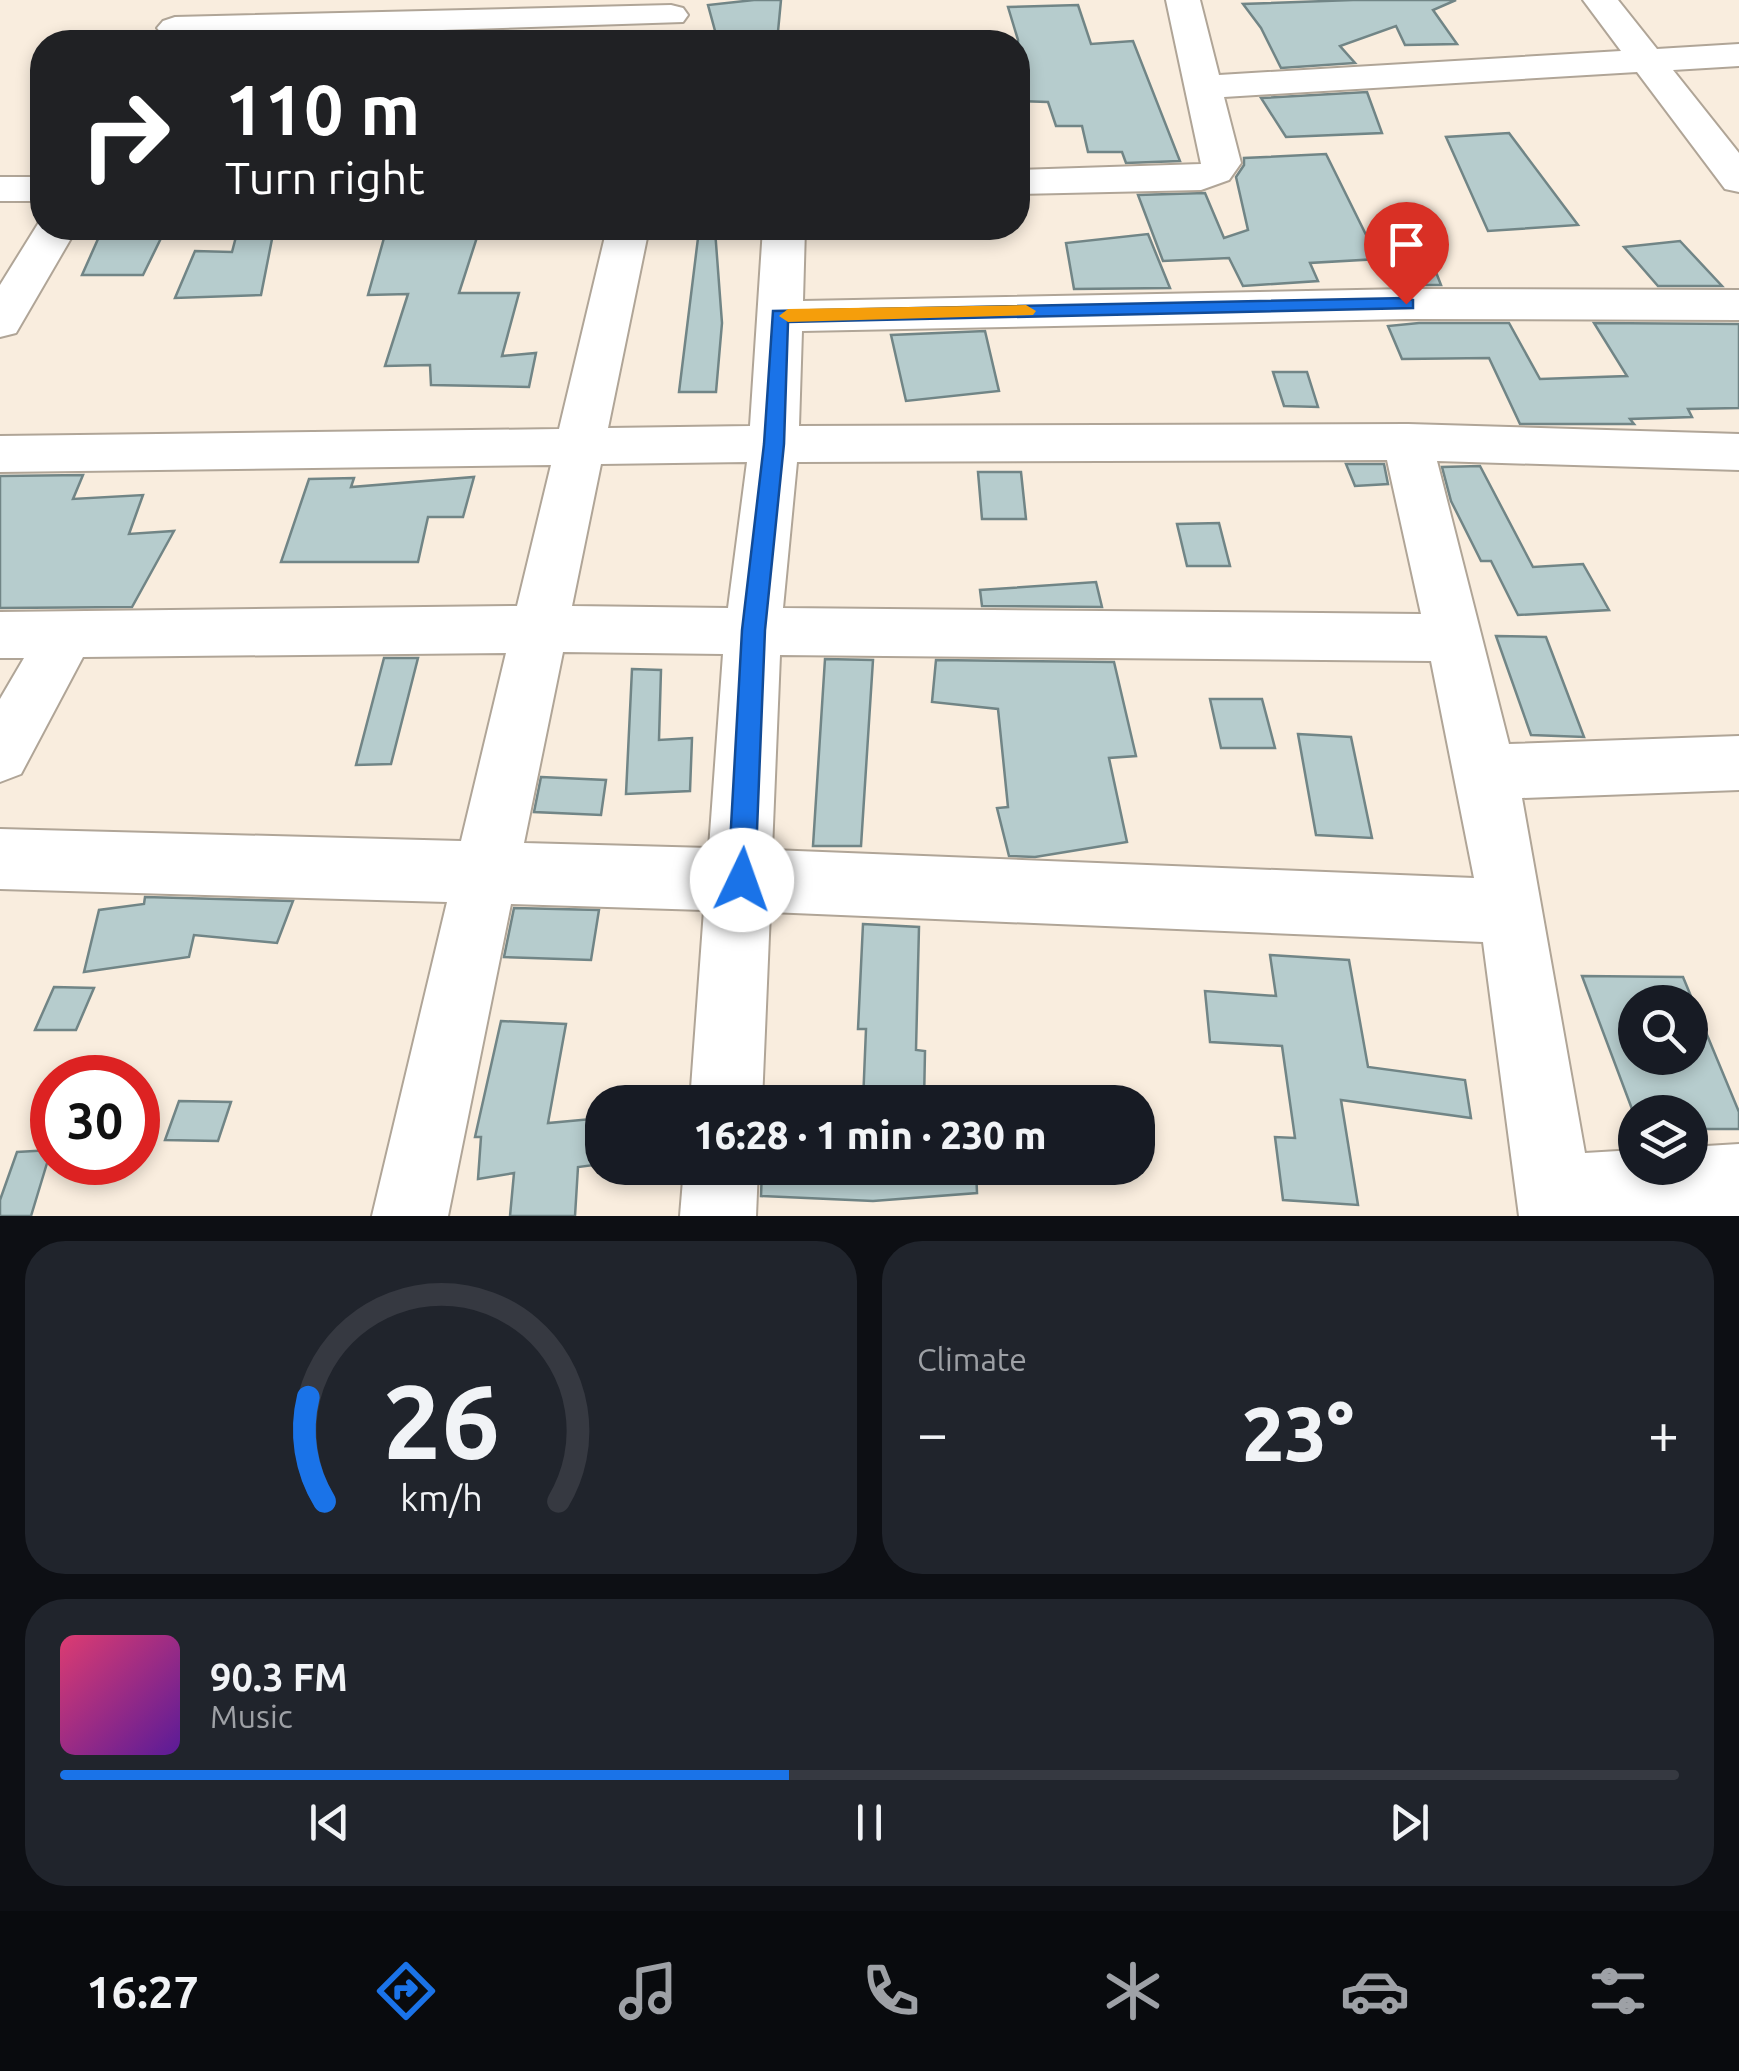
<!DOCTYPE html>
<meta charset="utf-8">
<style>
body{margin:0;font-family:Ubuntu,sans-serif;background:#20242c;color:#f1f3f6;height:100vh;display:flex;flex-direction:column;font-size:38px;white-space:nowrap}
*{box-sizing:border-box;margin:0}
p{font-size:32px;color:#9ea1a6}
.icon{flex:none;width:55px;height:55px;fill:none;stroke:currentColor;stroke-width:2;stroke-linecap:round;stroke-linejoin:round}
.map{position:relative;height:1216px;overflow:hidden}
.panel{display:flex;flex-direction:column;gap:25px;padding:25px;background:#0d0f14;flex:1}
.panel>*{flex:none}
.guide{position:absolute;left:30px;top:30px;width:1000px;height:210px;border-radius:40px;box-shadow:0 5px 15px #0003;background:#202124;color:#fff;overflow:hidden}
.tools{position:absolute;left:1618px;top:985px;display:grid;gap:20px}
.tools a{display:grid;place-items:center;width:90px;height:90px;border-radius:50%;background:#171b24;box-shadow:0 5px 15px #0003;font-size:50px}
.speed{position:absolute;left:30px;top:1055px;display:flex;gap:20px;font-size:50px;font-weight:700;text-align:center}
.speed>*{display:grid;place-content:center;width:130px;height:130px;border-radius:50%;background:#171b24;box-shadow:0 5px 15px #0003;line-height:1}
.speed .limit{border:15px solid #d22;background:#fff;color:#111}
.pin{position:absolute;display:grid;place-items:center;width:85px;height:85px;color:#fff;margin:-102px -42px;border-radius:50% 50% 50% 0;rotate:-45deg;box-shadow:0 0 10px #0007}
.pin .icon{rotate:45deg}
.me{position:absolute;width:110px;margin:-55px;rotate:3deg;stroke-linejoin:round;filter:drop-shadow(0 0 8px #0008)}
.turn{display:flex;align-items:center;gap:35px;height:210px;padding:0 30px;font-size:45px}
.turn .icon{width:130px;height:130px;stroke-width:2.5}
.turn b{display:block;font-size:70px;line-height:85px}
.big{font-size:75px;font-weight:800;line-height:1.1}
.panel .tile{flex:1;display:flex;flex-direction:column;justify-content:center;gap:15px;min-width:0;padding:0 35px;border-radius:40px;background:#20242c}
.panel .dial{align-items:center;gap:0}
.dial svg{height:260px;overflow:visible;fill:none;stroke:#363941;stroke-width:7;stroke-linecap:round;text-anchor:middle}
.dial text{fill:#f1f3f6;stroke:none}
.song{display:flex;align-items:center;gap:30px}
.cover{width:120px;height:120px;border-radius:15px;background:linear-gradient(135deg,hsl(340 70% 55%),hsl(270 70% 35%))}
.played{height:10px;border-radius:5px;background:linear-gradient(90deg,#1a73e8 45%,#363941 45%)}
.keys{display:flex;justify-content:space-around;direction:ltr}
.heat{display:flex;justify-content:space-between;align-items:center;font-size:55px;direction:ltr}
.panel .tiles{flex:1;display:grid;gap:25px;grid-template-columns:1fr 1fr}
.tile:last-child{grid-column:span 2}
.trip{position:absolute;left:585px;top:1085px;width:570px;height:100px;border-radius:40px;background:#171b24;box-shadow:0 5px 15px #0003;font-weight:800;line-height:100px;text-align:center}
.dock{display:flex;height:160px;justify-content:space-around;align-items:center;background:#090b0e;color:#9ea1a6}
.dock .icon{width:70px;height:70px}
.dock .on{color:#1a73e8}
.dock b{font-size:45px;color:#f1f3f6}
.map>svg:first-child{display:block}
.building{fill:#b6cccd;stroke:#718586;stroke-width:2.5;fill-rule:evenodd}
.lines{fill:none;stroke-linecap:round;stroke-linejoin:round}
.minor-casing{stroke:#b0a597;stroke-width:4}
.minor{fill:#fff;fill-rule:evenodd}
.route{fill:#1a73e8;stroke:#114b97;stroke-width:2.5}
.slow{fill:#f59e0b}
</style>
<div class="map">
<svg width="1739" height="1216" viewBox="0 0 1739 1216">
<rect width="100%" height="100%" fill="#f9edde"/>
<g class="building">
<path d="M754,0H781L777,42H732L733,37L717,38L708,5Z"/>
<path d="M1353,0H1456L1433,10L1457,44L1405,45L1396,26L1340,46L1355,63L1281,68L1261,28L1243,4Z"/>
<path d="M1078,5L1091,44L1133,41L1180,161L1126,163L1122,152H1088L1082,126H1056L1048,102L1018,101V40L1008,7Z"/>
<path d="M1367,92L1382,133L1286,137L1261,98Z"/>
<path d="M1509,133L1578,225L1488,231L1446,137Z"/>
<path d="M1326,154L1378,259L1310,263L1318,281L1243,286L1229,258L1163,261L1138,195L1205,193L1224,238L1248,230L1236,177L1244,165V158Z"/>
<path d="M166,228L143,275H82L102,230Z"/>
<path d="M440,228H480L459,293H519L502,356L536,353L529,387L431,385L430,365L385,366L408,294L368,295L384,238L437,236Z"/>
<path d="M274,229L261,295L175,298L195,251L232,252L237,233Z"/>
<path d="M699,230H715L722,323L716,392H679Z"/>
<path d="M1148,234L1170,288L1074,289L1066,243Z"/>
<path d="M1680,241L1722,286H1658L1624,247Z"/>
<path d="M1397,261L1432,262L1441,285H1406Z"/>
<path d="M1419,323H1509L1540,379L1627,376L1594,323L1739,324V408L1688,409L1692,417L1630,419L1634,424H1520L1489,358L1402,359L1388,326Z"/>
<path d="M985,331L999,391L906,401L891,335Z"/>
<path d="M1273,372H1307L1318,407L1284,406Z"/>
<path d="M1346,464H1384L1388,484L1355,486Z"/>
<path d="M1480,466L1533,567L1583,564L1609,610L1518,615L1491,561H1481L1451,501L1442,467Z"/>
<path d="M978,472H1021L1026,519H982Z"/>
<path d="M83,475L73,499L143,495L129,534L174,531L132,607L0,608V476Z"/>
<path d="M474,477L463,517H428L418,562H281L309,479L354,478L351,487Z"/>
<path d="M1219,523L1230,566H1187L1177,524Z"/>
<path d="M1096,582L1102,607L982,606L980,590Z"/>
<path d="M1496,636L1546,637L1584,737L1531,735Z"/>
<path d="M384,658H418L391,764L356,765Z"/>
<path d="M825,659L873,660L861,846H813Z"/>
<path d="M936,660L1114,662L1136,756L1109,758L1127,842L1035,857L1009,856L997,808L1008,807L998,709L932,702Z"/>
<path d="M632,669L661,670L659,740L692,738L690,791L626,794Z"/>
<path d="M1210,699H1262L1275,748H1221Z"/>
<path d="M1298,734L1351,737L1372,838L1316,835Z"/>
<path d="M541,777L606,780L601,815L534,812Z"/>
<path d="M145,897L293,901L277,943L194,935L189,957L84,972L99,910L144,904Z"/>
<path d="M514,908L599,910L591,960L504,957Z"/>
<path d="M863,924L919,927L916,1050L925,1051L924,1102H863L866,1029H858Z"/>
<path d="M1270,955L1349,960L1368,1067L1465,1080L1471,1118L1341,1100L1358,1205L1283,1200L1275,1137L1295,1138L1282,1046L1210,1042L1205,991L1276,996Z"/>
<path d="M1582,976L1683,977L1739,1112V1129H1690V1112H1635V1117ZM1635,1002H1690V1058H1635Z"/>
<path d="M54,987L94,988L76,1030H35Z"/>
<path d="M501,1021L566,1024L548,1123L602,1118V1164L578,1167L575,1216H510L514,1173L478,1179L481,1137H475Z"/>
<path d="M179,1101L231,1102L218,1141L165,1140Z"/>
<path d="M51,1150L31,1216H0V1200L17,1152Z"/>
<path d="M762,1168H976L977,1193L873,1201L761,1196Z"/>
</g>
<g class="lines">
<defs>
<g id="minor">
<path d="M1166,0H1200L1219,75L1621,51L1583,0H1618L1657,49L1739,44V66L1673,70L1739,153V192L1725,189L1637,72L1224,97L1241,163L1229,180L1201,190L1018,194V170L1201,164Z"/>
<path d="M671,5L683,8L688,15L683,22L175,39L163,35L157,28L163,21L175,17Z"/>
<rect x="0" y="177" width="42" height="24"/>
<path d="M41,219L42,228H77L16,333L0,337V285Z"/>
<path d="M607,228H649L608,428L750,426L763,228H805L803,301L1406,289L1739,290V320L1406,319L802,331L799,426L1408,424L1739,434V470L1437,461L1509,744L1739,736V790L1522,798L1585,1153L1635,1150V1168H1690V1147L1739,1144V1216H1519L1483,942L770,912L762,1102H690L704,910L511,904L448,1216H372L447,902L0,889V829L461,841L506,653L83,657L21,774L0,782V699L24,658H0V612L517,606L551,465L0,472V436L559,429ZM1387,460L1421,614L783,608L797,462ZM747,462L728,608L572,606L601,464ZM563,652L723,654L709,848L524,843ZM780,655L1431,661L1474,878L772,850Z"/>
<path d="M684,1168H758L756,1216H680Z"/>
</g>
</defs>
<use href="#minor" class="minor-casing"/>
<use href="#minor" class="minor"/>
</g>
<path class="route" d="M1406,298L1413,300V308L788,322L784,444L765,630L755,880L751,889L742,893L732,889L728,880L742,630L764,444L773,311Z"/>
<path class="slow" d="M1026,305L1036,311L1033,315L788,322L779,316L788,309Z"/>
</svg>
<div class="tools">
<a><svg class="icon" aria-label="search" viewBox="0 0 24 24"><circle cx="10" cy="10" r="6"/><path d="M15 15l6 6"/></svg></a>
<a><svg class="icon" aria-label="layers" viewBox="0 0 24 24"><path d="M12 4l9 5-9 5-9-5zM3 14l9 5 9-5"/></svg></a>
</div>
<div class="speed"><div class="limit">30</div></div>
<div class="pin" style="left:1406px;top:304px;background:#d93025"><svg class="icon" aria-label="arrive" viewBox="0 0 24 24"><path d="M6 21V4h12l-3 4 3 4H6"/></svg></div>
<svg class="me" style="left:742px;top:880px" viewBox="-20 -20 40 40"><circle r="19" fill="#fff"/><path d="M0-13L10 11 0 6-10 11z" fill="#1a73e8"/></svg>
<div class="trip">16:28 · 1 min · 230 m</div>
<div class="guide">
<div class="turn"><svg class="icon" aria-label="right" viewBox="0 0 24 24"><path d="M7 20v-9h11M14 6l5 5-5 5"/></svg><div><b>110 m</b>Turn right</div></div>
</div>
</div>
<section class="panel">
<div class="tiles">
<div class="tile dial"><svg viewBox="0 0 100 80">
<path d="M14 69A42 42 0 1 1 86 69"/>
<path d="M14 69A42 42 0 0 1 9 37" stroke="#1a73e8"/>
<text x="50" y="56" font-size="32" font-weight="700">26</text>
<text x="50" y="72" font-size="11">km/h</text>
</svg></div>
<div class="tile"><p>Climate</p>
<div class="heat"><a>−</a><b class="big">23°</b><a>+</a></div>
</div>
<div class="tile">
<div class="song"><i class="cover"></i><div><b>90.3 FM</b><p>Music</p></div></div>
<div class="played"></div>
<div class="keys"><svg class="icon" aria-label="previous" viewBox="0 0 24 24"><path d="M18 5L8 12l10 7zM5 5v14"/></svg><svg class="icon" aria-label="pause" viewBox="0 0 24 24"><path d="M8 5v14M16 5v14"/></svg><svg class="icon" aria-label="next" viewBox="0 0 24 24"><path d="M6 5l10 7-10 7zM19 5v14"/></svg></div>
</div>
</div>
</section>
<nav class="dock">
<b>16:27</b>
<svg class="icon on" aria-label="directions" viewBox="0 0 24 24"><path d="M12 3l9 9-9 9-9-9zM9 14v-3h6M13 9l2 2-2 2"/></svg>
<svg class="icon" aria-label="music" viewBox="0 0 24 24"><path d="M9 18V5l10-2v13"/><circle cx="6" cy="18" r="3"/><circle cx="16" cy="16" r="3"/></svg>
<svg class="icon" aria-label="phone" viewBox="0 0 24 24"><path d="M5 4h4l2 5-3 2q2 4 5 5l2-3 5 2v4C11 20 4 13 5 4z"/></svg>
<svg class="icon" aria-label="climate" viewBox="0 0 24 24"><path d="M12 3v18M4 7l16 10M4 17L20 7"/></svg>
<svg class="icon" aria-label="car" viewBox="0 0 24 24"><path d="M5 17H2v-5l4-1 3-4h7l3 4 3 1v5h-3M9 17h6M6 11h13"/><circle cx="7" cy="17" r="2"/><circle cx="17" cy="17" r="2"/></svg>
<svg class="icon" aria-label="filters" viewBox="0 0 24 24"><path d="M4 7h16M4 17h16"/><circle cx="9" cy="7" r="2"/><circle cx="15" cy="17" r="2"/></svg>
</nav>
